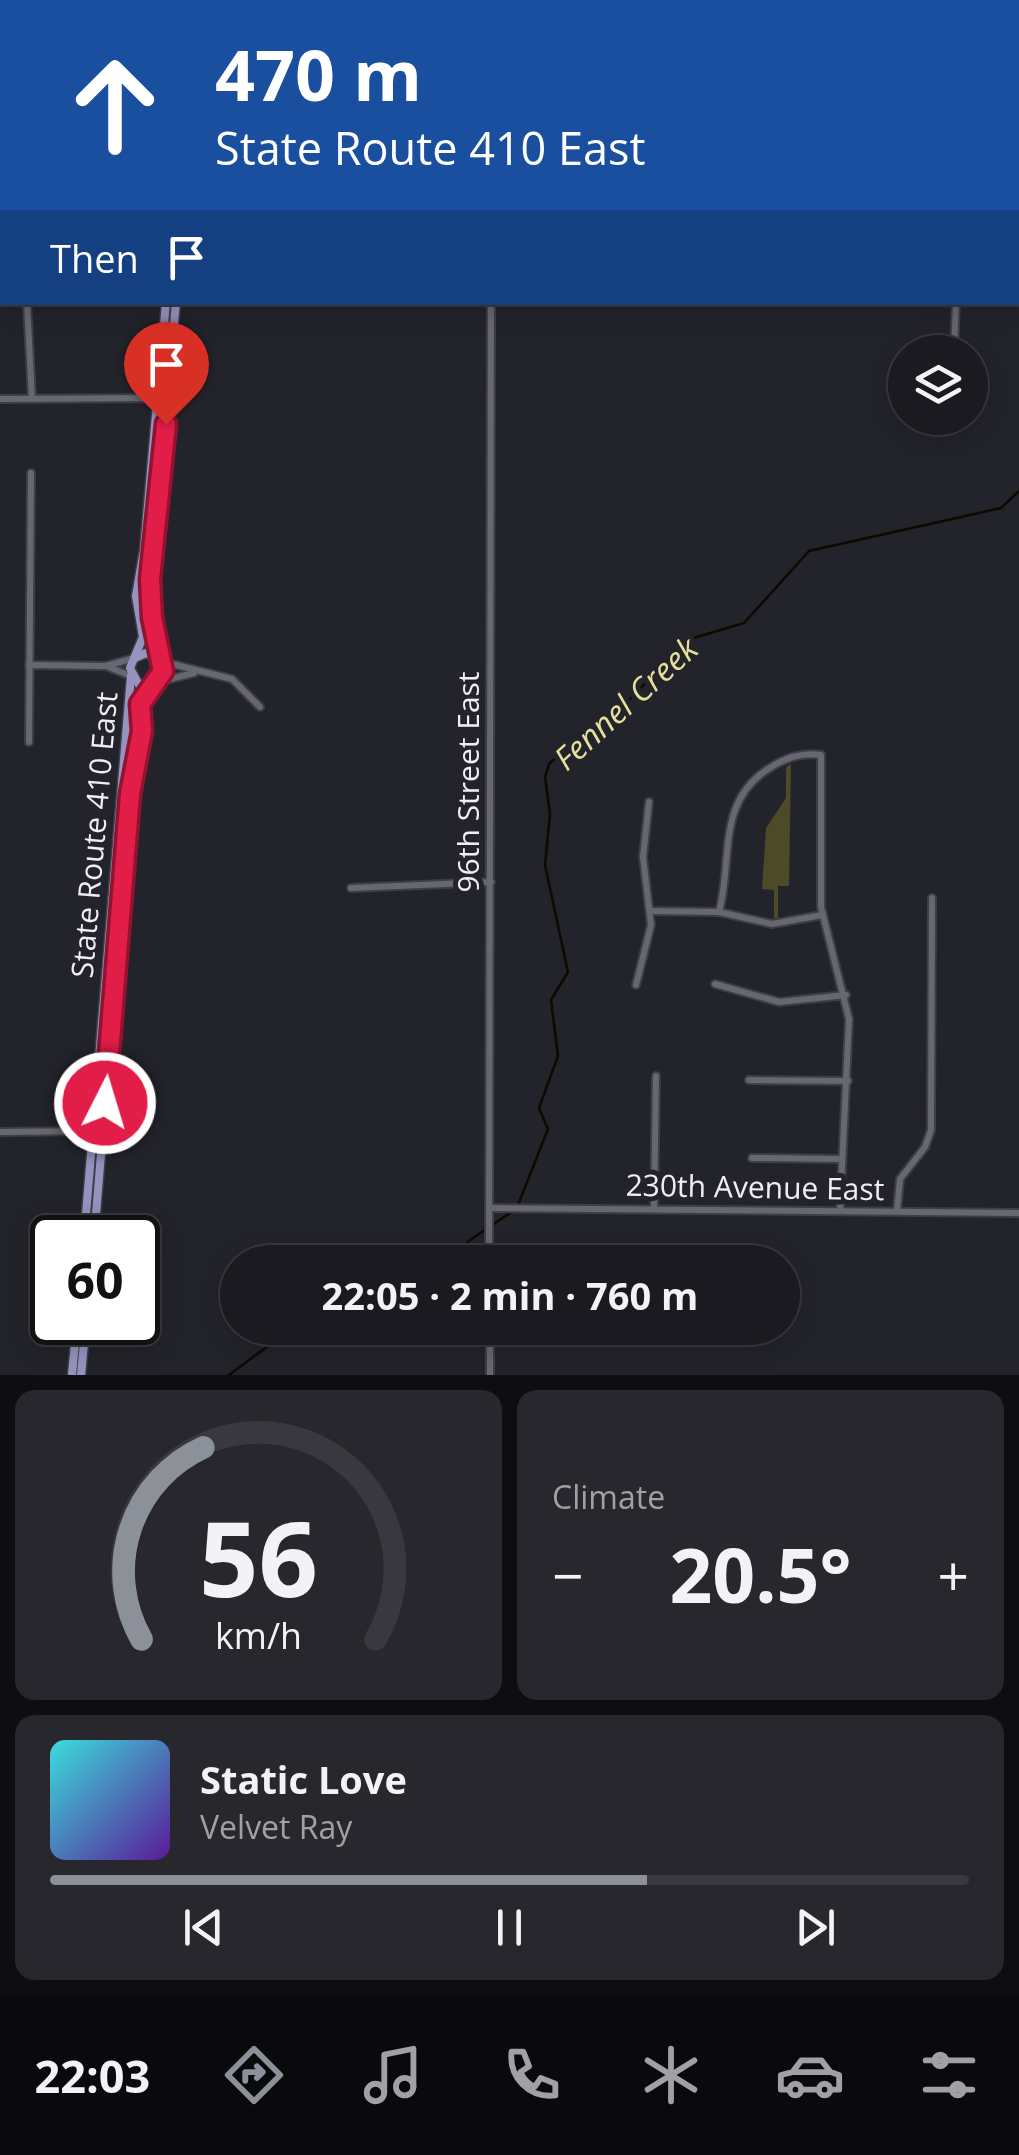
<!DOCTYPE html>
<meta charset="utf-8">
<style>
body{margin:0;font-family:"Open Sans",sans-serif;background:#27272d;color:#f1f3f6;height:100vh;display:flex;flex-direction:column;font-size:38px;white-space:nowrap}
*{box-sizing:border-box;margin:0}
p{font-size:32px;color:#9fa1a5}
.icon{flex:none;width:55px;height:55px;fill:none;stroke:currentColor;stroke-width:2;stroke-linecap:round;stroke-linejoin:round}
.map{position:relative;height:1375px;overflow:hidden}
.drawer{display:flex;flex-direction:column;gap:15px;padding:15px;background:#0e0e12;flex:1}
.drawer>*{flex:none}
.hud{position:absolute;left:0px;top:0px;width:1020px;height:305px;box-shadow:0 5px 25px #0003,0 0 0 2px #38383e;background:#1a4fa0;color:#fff;overflow:hidden}
.buttons{position:absolute;left:888px;top:335px;display:grid;gap:20px}
.buttons a{display:grid;place-items:center;width:100px;height:100px;border-radius:50%;background:#1a1a20;box-shadow:0 5px 25px #0003,0 0 0 2px #38383e;font-size:50px}
.speed{position:absolute;left:30px;top:1215px;display:flex;gap:20px;font-size:50px;font-weight:700;text-align:center}
.speed>*{display:grid;place-content:center;width:130px;height:130px;border-radius:50%;background:#1a1a20;box-shadow:0 5px 25px #0003,0 0 0 2px #38383e;line-height:1}
.speed .limit{border:5px solid #111;border-radius:15px;background:#fff;color:#111}
.pin{position:absolute;display:grid;place-items:center;width:85px;height:85px;color:#fff;margin:-102px -42px;border-radius:50% 50% 50% 0;rotate:-45deg;box-shadow:0 0 10px #0007}
.pin .icon{rotate:45deg}
.me{position:absolute;width:110px;margin:-55px;rotate:5deg;stroke-linejoin:round;filter:drop-shadow(0 0 8px #0008)}
.turn{display:flex;align-items:center;gap:35px;height:210px;padding:0 50px;font-size:45px}
.turn .icon{width:130px;height:130px;stroke-width:2.5}
.turn b{display:block;font-size:70px;line-height:85px}
.then{display:flex;align-items:center;height:95px;padding:0 50px;background:#0003;gap:20px;font-size:38px}
.big{font-size:75px;font-weight:700;line-height:1.1}
.drawer .widget{flex:1;display:flex;flex-direction:column;justify-content:center;gap:15px;min-width:0;padding:0 35px;border-radius:20px;background:#27272d}
.drawer .dial{align-items:center;gap:0}
.dial svg{height:260px;overflow:visible;fill:none;stroke:#38383e;stroke-width:7;stroke-linecap:round;text-anchor:middle}
.dial text{fill:#f1f3f6;stroke:none}
.song{display:flex;align-items:center;gap:30px}
.cover{width:120px;height:120px;border-radius:15px;background:linear-gradient(135deg,hsl(180 70% 55%),hsl(270 70% 35%))}
.played{height:10px;border-radius:5px;background:linear-gradient(90deg,#8c9099 65%,#38383e 65%)}
.keys{display:flex;justify-content:space-around;direction:ltr}
.heat{display:flex;justify-content:space-between;align-items:center;font-size:55px;direction:ltr}
.drawer .tiles{flex:1;display:grid;gap:15px;grid-template-columns:1fr 1fr}
.widget:last-child{grid-column:span 2}
.trip{position:absolute;left:220px;top:1245px;width:580px;height:100px;border-radius:50px;background:#1a1a20;box-shadow:0 5px 25px #0003,0 0 0 2px #38383e;font-weight:700;line-height:100px;text-align:center}
.dock{display:flex;height:160px;justify-content:space-around;align-items:center;background:#0a0a0d;color:#9fa1a5}
.dock .icon{width:70px;height:70px}
.dock .on{color:#8c9099}
.dock b{font-size:45px;color:#f1f3f6}
.map>svg:first-child{display:block}
.green{fill:#4d4a27}
.lines{fill:none;stroke-linecap:round;stroke-linejoin:round}
.stream{stroke:#0d0a00;stroke-width:2.5}
.minor-casing{stroke:#3e3e45;stroke-width:10}
.major-casing{stroke:#3e3e45;stroke-width:11}
.minor{stroke:#676771;stroke-width:6}
.major{stroke:#9793c1;stroke-width:8}
.route-casing{stroke:#92132f;stroke-width:25}
.route{stroke:#e11d48;stroke-width:18}
.labels{text-anchor:middle;stroke-width:10;stroke-linejoin:round;paint-order:stroke}
.street-label{font-size:30px;fill:#eeeef4;stroke:#23232b}
.water-label{font-size:32px;font-style:italic;fill:#e6e09b;stroke:#23232b}
</style>
<div class="map">
<svg width="1019" height="1375" viewBox="0 0 1019 1375">
<rect width="100%" height="100%" fill="#23232b"/>
<path class="green" d="M791,764L789,886H778V918H774V890L762,889L766,828L786,798V767Z"/>
<g class="lines">
<g class="stream">
<path d="M518,1205L548,1129L539,1108L558,1056L551,1000L568,972L545,865L550,814L545,777L549,764L570,745L600,730L687,640L744,623L809,551L1001,508L1019,491"/>
<path d="M448,1262L470,1240L513,1211"/>
<path d="M229,1375L292,1328"/>
</g>
<defs>
<g id="minor">
<path d="M488,0V2"/>
<path d="M952,0V2"/>
<path d="M27,302L32,399"/>
<path d="M954,352L956,302"/>
<path d="M0,399L158,398"/>
<path d="M160,661L232,679L260,707"/>
<path d="M29,665L106,666"/>
<path d="M131,676L106,666L134,658"/>
<path d="M158,682L194,673"/>
<path d="M29,742L31,473"/>
<path d="M351,888L491,882"/>
<path d="M651,911L719,912L772,924L822,915"/>
<path d="M719,912C733,861 716,802 768,769C785,758 801,752 821,755V907L849,1019L840,1210"/>
<path d="M715,984L779,1002L846,995"/>
<path d="M636,985L651,925L643,857L649,802"/>
<path d="M749,1080L848,1081"/>
<path d="M0,1132L93,1131"/>
<path d="M752,1158L841,1159"/>
<path d="M490,1208L1019,1213"/>
<path d="M654,1209L656,1076"/>
<path d="M897,1211L900,1179L925,1147L931,1130L932,898"/>
<path d="M489,1262L491,302"/>
<path d="M490,1328V1375"/>
</g>
<g id="major">
<path d="M193,2V0"/>
<path d="M202,2V0"/>
<path d="M135,658L146,653L160,660L163,671L158,682L139,685L130,668L143,637L136,596L144,550L166,302"/>
<path d="M160,661L150,579L176,302"/>
<path d="M84,1238L131,676"/>
<path d="M94,1238L131,794L142,731L140,704L155,684"/>
<path d="M72,1375L77,1322"/>
<path d="M81,1375L86,1322"/>
</g>
</defs>
<use href="#minor" class="minor-casing"/>
<use href="#major" class="major-casing"/>
<use href="#minor" class="minor"/>
<use href="#major" class="major"/>
</g>
<g class="lines">
<defs>
<path id="route" d="M105,1103L130,794L142,731L140,704L163,671L152,618L150,579L166,424"/>
</defs>
<use href="#route" class="route-casing"/>
<use href="#route" class="route"/>
</g>
<g class="labels">
<g class="street-label">
<text transform="translate(469 782) rotate(-90)" y="10">96th Street East</text>
<text transform="translate(95 835) rotate(-85)" y="10">State Route 410 East</text>
<text transform="translate(755 1188) rotate(1)" y="10">230th Avenue East</text>
</g>
<g class="water-label">
<text transform="translate(626 704) rotate(-42)" y="11">Fennel Creek</text>
</g>
</g>
</svg>
<div class="buttons">
<a><svg class="icon" aria-label="layers" viewBox="0 0 24 24"><path d="M12 4l9 5-9 5-9-5zM3 14l9 5 9-5"/></svg></a>
</div>
<div class="speed"><div class="limit">60</div></div>
<div class="pin" style="left:166px;top:424px;background:#d93025"><svg class="icon" aria-label="arrive" viewBox="0 0 24 24"><path d="M6 21V4h12l-3 4 3 4H6"/></svg></div>
<svg class="me" style="left:105px;top:1103px" viewBox="-20 -20 40 40"><circle r="17" fill="#e11d48" stroke="#fff" stroke-width="3"/><path d="M0-11L8 9 0 5-8 9z" fill="#fff"/></svg>
<div class="trip">22:05 · 2 min · 760 m</div>
<div class="hud">
<div class="turn"><svg class="icon" aria-label="ahead" viewBox="0 0 24 24"><path d="M12 20V5M6 11l6-6 6 6"/></svg><div><b>470 m</b>State Route 410 East</div></div>
<div class="then">Then<svg class="icon" aria-label="arrive" viewBox="0 0 24 24"><path d="M6 21V4h12l-3 4 3 4H6"/></svg></div>
</div>
</div>
<section class="drawer">
<div class="tiles">
<div class="widget dial"><svg viewBox="0 0 100 80">
<path d="M14 69A42 42 0 1 1 86 69"/>
<path d="M14 69A42 42 0 0 1 33 10" stroke="#8c9099"/>
<text x="50" y="56" font-size="32" font-weight="700">56</text>
<text x="50" y="72" font-size="11">km/h</text>
</svg></div>
<div class="widget"><p>Climate</p>
<div class="heat"><a>−</a><b class="big">20.5°</b><a>+</a></div>
</div>
<div class="widget">
<div class="song"><i class="cover"></i><div><b>Static Love</b><p>Velvet Ray</p></div></div>
<div class="played"></div>
<div class="keys"><svg class="icon" aria-label="previous" viewBox="0 0 24 24"><path d="M18 5L8 12l10 7zM5 5v14"/></svg><svg class="icon" aria-label="pause" viewBox="0 0 24 24"><path d="M8 5v14M16 5v14"/></svg><svg class="icon" aria-label="next" viewBox="0 0 24 24"><path d="M6 5l10 7-10 7zM19 5v14"/></svg></div>
</div>
</div>
</section>
<nav class="dock">
<b>22:03</b>
<svg class="icon on" aria-label="directions" viewBox="0 0 24 24"><path d="M12 3l9 9-9 9-9-9zM9 14v-3h6M13 9l2 2-2 2"/></svg>
<svg class="icon" aria-label="music" viewBox="0 0 24 24"><path d="M9 18V5l10-2v13"/><circle cx="6" cy="18" r="3"/><circle cx="16" cy="16" r="3"/></svg>
<svg class="icon" aria-label="phone" viewBox="0 0 24 24"><path d="M5 4h4l2 5-3 2q2 4 5 5l2-3 5 2v4C11 20 4 13 5 4z"/></svg>
<svg class="icon" aria-label="climate" viewBox="0 0 24 24"><path d="M12 3v18M4 7l16 10M4 17L20 7"/></svg>
<svg class="icon" aria-label="car" viewBox="0 0 24 24"><path d="M5 17H2v-5l4-1 3-4h7l3 4 3 1v5h-3M9 17h6M6 11h13"/><circle cx="7" cy="17" r="2"/><circle cx="17" cy="17" r="2"/></svg>
<svg class="icon" aria-label="filters" viewBox="0 0 24 24"><path d="M4 7h16M4 17h16"/><circle cx="9" cy="7" r="2"/><circle cx="15" cy="17" r="2"/></svg>
</nav>
